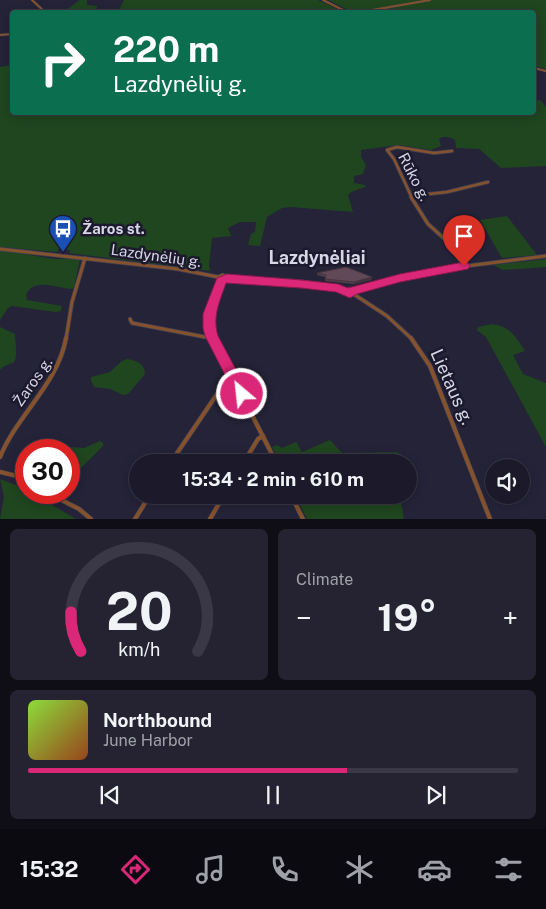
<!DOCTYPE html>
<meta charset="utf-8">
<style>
body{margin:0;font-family:"Public Sans",sans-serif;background:#252332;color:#f1f3f6;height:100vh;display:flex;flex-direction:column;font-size:19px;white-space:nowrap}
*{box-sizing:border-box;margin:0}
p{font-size:16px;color:#a0a1a8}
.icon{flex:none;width:28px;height:28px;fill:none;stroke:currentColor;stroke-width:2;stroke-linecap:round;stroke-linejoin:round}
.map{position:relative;height:519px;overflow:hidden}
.panel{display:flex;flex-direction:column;gap:10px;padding:10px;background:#0f0e17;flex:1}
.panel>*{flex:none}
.guide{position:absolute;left:10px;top:10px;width:526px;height:105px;border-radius:5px;box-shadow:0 2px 12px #0003,0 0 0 1px #3a3847;background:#0b6e4f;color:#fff;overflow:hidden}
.controls{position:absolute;left:485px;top:459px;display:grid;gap:10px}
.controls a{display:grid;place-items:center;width:45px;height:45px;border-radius:50%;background:#1c1a2a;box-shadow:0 2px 12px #0003,0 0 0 1px #3a3847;font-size:25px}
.speed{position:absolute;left:15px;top:439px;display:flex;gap:10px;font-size:25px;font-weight:700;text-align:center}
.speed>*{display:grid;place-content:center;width:65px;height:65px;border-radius:50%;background:#1c1a2a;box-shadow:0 2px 12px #0003,0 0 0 1px #3a3847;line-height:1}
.speed .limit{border:8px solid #d22;background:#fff;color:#111}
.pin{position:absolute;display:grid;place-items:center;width:42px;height:42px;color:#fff;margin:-51px -21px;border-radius:50% 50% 50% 0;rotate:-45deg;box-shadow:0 0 5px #0007}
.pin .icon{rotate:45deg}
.me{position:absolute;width:55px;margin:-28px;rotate:332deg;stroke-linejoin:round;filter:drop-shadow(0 0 4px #0008)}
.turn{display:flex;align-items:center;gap:18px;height:105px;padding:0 20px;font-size:22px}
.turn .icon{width:65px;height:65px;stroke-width:2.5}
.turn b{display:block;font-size:35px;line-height:42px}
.big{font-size:38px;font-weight:700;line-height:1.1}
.panel .widget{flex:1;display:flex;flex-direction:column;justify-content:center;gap:8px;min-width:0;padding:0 18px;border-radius:8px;background:#252332}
.panel .dial{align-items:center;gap:0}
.dial svg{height:130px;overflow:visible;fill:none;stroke:#3a3847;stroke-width:7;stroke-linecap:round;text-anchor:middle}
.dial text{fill:#f1f3f6;stroke:none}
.song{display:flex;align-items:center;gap:15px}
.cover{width:60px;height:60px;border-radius:8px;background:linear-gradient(135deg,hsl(90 70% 55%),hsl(20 70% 35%))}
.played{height:5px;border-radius:2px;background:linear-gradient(90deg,#db2777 65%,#3a3847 65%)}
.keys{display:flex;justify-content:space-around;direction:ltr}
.heat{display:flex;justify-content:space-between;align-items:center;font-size:28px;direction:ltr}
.panel .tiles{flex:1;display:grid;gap:10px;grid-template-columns:1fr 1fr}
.widget:last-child{grid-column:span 2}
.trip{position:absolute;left:129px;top:454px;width:288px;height:50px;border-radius:25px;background:#1c1a2a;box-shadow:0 2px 12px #0003,0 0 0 1px #3a3847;font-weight:700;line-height:50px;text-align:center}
.menu{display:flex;height:80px;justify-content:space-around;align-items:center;background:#0b0a11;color:#a0a1a8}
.menu .icon{width:35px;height:35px}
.menu .selected{color:#db2777}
.menu b{font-size:22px;color:#f1f3f6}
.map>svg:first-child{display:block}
.green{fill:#1f461f}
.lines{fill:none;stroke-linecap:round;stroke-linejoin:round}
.street-far3-casing{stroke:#414054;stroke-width:2.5}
.street-far2-casing{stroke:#414054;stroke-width:4}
.street-far1-casing{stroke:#414054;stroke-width:4.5}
.street-casing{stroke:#414054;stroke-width:5}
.street-far3{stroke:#84522d;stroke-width:2}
.street-far2{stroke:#84522d;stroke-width:2.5}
.street-far1{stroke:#84522d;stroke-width:3}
.street{stroke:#84522d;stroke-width:4}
.wall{fill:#533f4b}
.shaded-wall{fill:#44333d}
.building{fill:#614957;stroke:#44333d}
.route{fill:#db2777;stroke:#8e194d}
.labels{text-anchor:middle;stroke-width:5;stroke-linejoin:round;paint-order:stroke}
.street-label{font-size:15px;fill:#d6d6e4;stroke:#1c192e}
.poi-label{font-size:15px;font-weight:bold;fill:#d6d6e4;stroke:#1c192e;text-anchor:start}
.quarter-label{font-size:18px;font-weight:bold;fill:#d6d6e4;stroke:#1c192e}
.near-street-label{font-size:18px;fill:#d6d6e4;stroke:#1c192e}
</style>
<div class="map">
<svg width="546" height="519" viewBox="0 0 546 519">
<rect width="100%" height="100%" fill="#252338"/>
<g class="green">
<path d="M80,0H87V5L98,6L93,12H63Z"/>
<path d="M124,0H318L344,12H118Z"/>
<path d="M328,0H546V69L534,66V12H352Z"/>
<path d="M12,65V112H534V101L540,100L546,107V166L501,168L479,149L456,148L455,140C450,137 443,135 439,139L441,146L431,150L399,145L361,150V157L366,165L363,174L354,176V183L365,185V187L351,192L348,195L353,212L290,207L282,208L267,217L260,246L248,245L251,234L255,232L256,222H240L228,228L231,236L212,238L209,265L210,271L69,253L70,250L59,249L57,252L0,247V67Z"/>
<path d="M507,216L537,255L502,258L480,220Z"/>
<path d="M0,250L55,259H80L74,288L70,289C55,287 33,278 26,295L27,300L62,306L61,311L56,312L12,306L8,308L0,320Z"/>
<path d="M546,259V267L503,270L493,265Z"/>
<path d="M492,324C510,326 516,337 525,351L513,355L523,374L546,383V447L486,337L477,330L478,327Z"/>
<path d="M0,327L15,334C15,340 18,358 14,362C9,365 4,365 0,370Z"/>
<path d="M127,359C138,361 144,363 145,374L128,394L123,395L110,389L94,387L91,380V377L110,372L122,361Z"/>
<path d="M330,440L342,453L398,452L401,457L387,462H343L340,458L328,462H280L272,447L277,445L282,448L296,442L302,452Z"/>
<path d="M100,441L103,443V446L69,480V450H63L70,447L84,448Z"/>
<path d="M0,479L26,489V492L56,493L47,502L76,519H0L4,497Z"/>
<path d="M295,495H392L401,502L404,519H307Z"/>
</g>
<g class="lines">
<defs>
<g id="street-far3">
<path d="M32,0L45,12"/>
<path d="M323,0L347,12"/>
<path d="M361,12L430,0"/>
<path d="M0,35L12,34"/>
<path d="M534,68L546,71"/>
</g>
<g id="street-far2">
<path d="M411,196L447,192L488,182"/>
<path d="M412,198L394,159L387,150L397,147L434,153L452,151"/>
</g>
<g id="street-far1">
<path d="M411,197L428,224L448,242L464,266"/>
<path d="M0,249L178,269L218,277"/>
<path d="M223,275L227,277L226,280L221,281L218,277Z"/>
<path d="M227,278C267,280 313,278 350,293L353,292"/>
<path d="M347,291L349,289L357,290L451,268L546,256"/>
<path d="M352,293L387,316L412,339"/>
<path d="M130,319L132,323L205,337L211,336"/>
<path d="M66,339L72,302L85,258"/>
<path d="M213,339C206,318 212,301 221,281"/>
</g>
<g id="street">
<path d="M411,338L430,366L490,519"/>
<path d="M232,376L276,462"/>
<path d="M0,457C17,415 58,384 66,338"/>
<path d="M171,462L228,378L232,376L212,338"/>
<path d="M244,462L258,439L263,436"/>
<path d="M0,472L17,476L26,481"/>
<path d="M46,492L79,509L91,519"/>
<path d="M291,495L303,519"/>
<path d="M135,519L150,495"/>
<path d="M210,519L224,495"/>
</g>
</defs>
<use href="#street-far3" class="street-far3-casing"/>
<use href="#street-far2" class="street-far2-casing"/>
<use href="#street-far1" class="street-far1-casing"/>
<use href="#street" class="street-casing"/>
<use href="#street-far3" class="street-far3"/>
<use href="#street-far2" class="street-far2"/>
<use href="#street-far1" class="street-far1"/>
<use href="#street" class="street"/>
</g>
<path class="wall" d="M317,273L372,277L371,280L354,284L325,281V277L317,275Z"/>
<path class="shaded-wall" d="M372,277L371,280L354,284V282Z"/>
<path class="building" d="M346,267L372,277L354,282L325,279L326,275L317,273Z"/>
<path class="route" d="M464,262L468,263L470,266L468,269L400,282L357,294L350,298L336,292L301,288L226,283C220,301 212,316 218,336L249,394L247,398L242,400L237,398L205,336L203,328V314L217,278L227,274L301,280L338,284L348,288L400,274Z"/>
<defs>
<symbol id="bus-pin" viewBox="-11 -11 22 30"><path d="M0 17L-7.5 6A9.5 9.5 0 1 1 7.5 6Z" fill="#1a4fb4" stroke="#1c192e"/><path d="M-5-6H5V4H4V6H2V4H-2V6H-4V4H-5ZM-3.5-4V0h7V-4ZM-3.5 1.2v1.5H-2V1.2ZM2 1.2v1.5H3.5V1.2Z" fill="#fff"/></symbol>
</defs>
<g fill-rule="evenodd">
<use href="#bus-pin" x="47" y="213" width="32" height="43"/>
</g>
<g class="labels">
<g class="street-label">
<text transform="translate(414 177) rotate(63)" y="5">Rūko g.</text>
<text transform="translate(156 256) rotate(8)" y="5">Lazdynėlių g.</text>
<text transform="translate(33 382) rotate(-55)" y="5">Žaros g.</text>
</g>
<g class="poi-label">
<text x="82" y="234">Žaros st.</text>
</g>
<g class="quarter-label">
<text x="317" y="264">Lazdynėliai</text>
</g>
<g class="near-street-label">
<text transform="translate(452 387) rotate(66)" y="6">Lietaus g.</text>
</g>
</g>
</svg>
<div class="controls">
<a><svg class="icon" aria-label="sound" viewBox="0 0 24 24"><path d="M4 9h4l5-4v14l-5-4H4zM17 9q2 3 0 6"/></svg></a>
</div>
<div class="speed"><div class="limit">30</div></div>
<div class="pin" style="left:464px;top:266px;background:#d93025"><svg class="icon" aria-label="arrive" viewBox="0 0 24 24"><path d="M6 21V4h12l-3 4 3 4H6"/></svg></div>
<svg class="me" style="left:242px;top:394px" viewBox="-20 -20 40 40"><circle r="17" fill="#db2777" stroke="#fff" stroke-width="3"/><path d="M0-11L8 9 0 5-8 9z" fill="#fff"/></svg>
<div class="trip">15:34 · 2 min · 610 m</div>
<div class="guide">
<div class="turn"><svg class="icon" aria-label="right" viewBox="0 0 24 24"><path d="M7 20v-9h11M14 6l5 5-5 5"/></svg><div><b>220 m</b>Lazdynėlių g.</div></div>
</div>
</div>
<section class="panel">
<div class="tiles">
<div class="widget dial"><svg viewBox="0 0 100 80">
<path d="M14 69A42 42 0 1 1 86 69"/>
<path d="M14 69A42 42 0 0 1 8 45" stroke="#db2777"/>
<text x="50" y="56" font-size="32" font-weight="700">20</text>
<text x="50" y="72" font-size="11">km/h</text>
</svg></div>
<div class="widget"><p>Climate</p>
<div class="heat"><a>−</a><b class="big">19°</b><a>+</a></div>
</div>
<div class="widget">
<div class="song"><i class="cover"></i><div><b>Northbound</b><p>June Harbor</p></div></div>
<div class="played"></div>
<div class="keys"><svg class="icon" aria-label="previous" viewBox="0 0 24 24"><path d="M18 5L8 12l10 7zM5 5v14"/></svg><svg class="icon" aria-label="pause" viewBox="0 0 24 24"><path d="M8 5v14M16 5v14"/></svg><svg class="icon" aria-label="next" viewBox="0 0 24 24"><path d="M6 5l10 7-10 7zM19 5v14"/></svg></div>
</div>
</div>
</section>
<nav class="menu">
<b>15:32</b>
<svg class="icon selected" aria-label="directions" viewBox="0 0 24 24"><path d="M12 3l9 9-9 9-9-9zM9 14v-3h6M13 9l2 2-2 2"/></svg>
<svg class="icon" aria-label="music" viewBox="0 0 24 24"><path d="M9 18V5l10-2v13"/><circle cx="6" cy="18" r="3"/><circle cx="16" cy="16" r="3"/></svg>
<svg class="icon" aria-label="phone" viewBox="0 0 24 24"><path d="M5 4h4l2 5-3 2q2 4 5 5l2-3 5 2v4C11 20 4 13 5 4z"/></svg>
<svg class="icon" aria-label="climate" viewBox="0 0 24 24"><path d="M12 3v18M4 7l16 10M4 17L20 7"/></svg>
<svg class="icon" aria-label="car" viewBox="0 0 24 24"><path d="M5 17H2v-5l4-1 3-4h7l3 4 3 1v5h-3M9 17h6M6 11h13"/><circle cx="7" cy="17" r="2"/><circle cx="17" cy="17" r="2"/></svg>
<svg class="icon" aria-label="filters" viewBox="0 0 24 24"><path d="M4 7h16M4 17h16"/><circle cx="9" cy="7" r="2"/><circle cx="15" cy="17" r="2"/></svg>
</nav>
